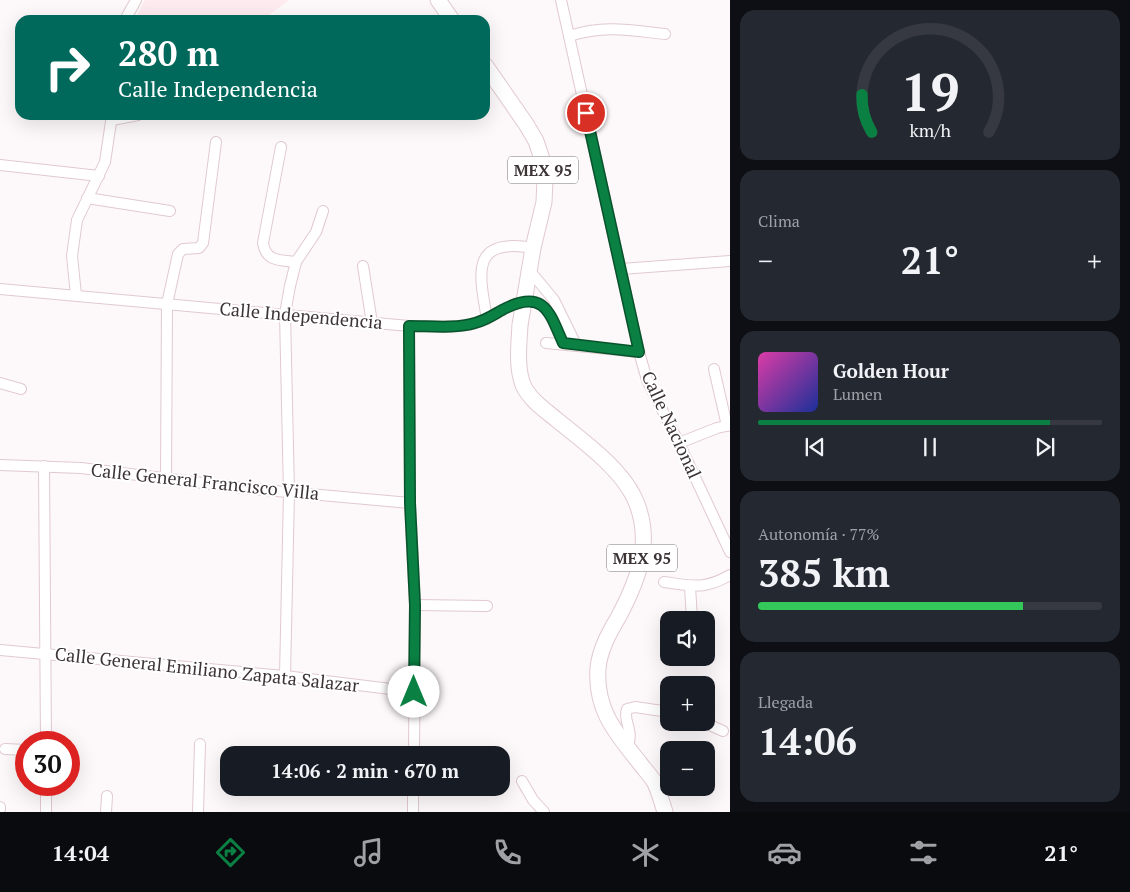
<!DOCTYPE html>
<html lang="es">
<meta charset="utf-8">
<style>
body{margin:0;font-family:"PT Serif",serif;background:#242831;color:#f1f3f6;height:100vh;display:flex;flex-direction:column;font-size:19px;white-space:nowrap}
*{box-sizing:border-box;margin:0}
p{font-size:16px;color:#9ea1a6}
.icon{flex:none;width:28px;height:28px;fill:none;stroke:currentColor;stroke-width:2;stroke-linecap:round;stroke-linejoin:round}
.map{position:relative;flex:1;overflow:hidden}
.details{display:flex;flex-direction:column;gap:10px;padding:10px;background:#0d0f14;width:400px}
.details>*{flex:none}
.banner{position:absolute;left:15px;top:15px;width:475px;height:105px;border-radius:15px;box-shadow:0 5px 20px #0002;background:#00695c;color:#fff;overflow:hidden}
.controls{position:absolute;left:660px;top:611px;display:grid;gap:10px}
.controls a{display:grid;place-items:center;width:55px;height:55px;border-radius:10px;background:#171b24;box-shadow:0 5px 20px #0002;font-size:25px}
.speed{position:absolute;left:15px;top:731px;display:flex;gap:10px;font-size:25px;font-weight:700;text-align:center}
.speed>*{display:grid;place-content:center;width:65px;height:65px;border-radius:50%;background:#171b24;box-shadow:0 5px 20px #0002;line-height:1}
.speed .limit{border:8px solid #d22;background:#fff;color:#111}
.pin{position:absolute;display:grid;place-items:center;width:42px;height:42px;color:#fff;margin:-21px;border:2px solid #fff;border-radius:50%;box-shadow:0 1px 5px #0007}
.me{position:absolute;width:55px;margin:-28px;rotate:0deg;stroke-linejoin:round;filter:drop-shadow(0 0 4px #0008)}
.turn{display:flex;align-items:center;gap:18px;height:105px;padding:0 20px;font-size:22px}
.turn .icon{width:65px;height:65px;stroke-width:2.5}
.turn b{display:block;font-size:35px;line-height:42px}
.big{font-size:38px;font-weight:700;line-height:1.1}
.details .widget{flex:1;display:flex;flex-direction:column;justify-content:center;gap:8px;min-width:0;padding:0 18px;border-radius:15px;background:#242831}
.details .dial{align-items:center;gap:0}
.dial svg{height:130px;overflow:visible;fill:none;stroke:#363941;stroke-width:7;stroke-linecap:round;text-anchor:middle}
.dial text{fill:#f1f3f6;stroke:none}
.song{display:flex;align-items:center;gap:15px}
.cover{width:60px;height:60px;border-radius:8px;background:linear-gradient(135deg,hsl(320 70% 55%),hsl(230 70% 35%))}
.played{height:5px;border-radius:2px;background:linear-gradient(90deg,#0b8043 85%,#363941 85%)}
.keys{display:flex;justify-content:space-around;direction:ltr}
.heat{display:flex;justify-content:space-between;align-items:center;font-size:28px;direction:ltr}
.charge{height:8px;border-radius:4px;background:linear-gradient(90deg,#34c759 77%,#363941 0)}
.trip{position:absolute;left:220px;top:746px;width:290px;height:50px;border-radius:15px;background:#171b24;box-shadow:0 5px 20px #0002;font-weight:700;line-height:50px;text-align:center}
.dock{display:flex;height:80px;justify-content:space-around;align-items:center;background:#090b0e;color:#9ea1a6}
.dock .icon{width:35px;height:35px}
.dock .selected{color:#0b8043}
.dock b{font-size:22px;color:#f1f3f6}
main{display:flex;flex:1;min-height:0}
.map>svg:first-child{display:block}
.built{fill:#feebef}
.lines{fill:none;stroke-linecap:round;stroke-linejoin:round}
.minor-casing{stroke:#e1cacf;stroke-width:12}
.primary-casing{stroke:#e1cacf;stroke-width:17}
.minor{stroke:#fff;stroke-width:10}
.primary{stroke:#fff;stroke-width:15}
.primary-bridge-casing{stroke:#e1cacf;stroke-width:17;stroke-linecap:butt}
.primary-bridge{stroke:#fff;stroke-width:15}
.route-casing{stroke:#07532c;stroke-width:12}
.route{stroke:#0b8043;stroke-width:9}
.labels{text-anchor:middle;stroke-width:4;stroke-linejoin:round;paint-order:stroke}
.shield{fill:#fff;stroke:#777172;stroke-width:1}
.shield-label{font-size:16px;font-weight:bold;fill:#3d3436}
.street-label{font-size:18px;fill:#3d3436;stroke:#fff}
</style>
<main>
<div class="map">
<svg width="730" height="812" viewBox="0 0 730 812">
<rect width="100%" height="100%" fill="#fdf8fa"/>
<path class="built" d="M145,0H289L262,20H151L137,15Z"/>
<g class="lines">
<defs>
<g id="minor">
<path d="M561,0L639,352L647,380L679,443L730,552"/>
<path d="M125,20L136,0"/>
<path d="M569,36C605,25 628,30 665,34"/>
<path d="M112,120L138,115"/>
<path d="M281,147L263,243C266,262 280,260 296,262"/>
<path d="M0,165L99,176"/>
<path d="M87,198L170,211"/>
<path d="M363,266L372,323"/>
<path d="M621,269L730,261"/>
<path d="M530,271L554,300L576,345"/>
<path d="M0,289L409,326C430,326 455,329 475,323C487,320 496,313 506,308C545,289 550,314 563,343"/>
<path d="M76,295L72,256L77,220L105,162L112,115"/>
<path d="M487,319C479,273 470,237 533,248"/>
<path d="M409,326L410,503L415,605L414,755"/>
<path d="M546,343L639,352"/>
<path d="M714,369L727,426"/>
<path d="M0,383L21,389"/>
<path d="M679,443L717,428L730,425"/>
<path d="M0,465L81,468L244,488L410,503"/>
<path d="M44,466L46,742"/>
<path d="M166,478L167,304L178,254L183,249L199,248L203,243L216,142"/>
<path d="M664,582C693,586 704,590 730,575"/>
<path d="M690,586L692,620"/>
<path d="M415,605L487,606"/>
<path d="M0,650L285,676L415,692"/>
<path d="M285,676L289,493L285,314L290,286L296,262L316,232L323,211"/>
<path d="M703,722L723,731"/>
<path d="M627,748C629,742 631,736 629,730C628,723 624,717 627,709L635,707L669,712"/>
<path d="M5,749L26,750"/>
<path d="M522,781L533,800L544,812"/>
<path d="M46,785V812"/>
<path d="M0,809V807"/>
<path d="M106,812L107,796"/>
<path d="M198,812L200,744"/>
<path d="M413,812V788"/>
</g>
<g id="primary">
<path d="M438,0L452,20"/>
<path d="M485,65L526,124L536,141L542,159L545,180L544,202L533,248L526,290"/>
<path d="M520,325C519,344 516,366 523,385C530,400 545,410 557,420C583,441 619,467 634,497C654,540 639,578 619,616C609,633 600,649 598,668C595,709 615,732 639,762C644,769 651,776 655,783C659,792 662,802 665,812"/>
</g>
</defs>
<use href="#minor" class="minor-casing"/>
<use href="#primary" class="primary-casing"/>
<use href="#minor" class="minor"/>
<use href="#primary" class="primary"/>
<defs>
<path id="primary-bridge" d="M520,325L526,290"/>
</defs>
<use href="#primary-bridge" class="primary-bridge-casing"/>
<use href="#primary-bridge" class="primary-bridge"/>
</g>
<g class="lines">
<defs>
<path id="route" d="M414,692L415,605L410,503L409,326C430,326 455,329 475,323C487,320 496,313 506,308C545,289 550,314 563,343L639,352L586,113"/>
</defs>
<use href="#route" class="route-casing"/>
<use href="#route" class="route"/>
</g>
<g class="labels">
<g class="shield">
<rect x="508" y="156.5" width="70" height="27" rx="4"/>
<rect x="607" y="544.5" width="70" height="27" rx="4"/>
</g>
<g class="shield-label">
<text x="543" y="176">MEX 95</text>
<text x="642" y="564">MEX 95</text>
</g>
<g class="street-label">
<text transform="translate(301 316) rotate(5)" y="6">Calle Independencia</text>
<text transform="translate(671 425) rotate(65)" y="6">Calle Nacional</text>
<text transform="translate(205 482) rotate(6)" y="6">Calle General Francisco Villa</text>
<text transform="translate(207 670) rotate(6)" y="6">Calle General Emiliano Zapata Salazar</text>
</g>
</g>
</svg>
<div class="controls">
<a><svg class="icon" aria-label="sound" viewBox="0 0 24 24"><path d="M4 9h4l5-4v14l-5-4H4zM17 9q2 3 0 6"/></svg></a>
<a>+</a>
<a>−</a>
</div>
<div class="speed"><div class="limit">30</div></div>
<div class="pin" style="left:586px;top:113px;background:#d93025"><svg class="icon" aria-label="arrive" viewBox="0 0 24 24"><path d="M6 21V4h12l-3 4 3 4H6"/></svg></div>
<svg class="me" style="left:414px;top:692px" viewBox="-20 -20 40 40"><circle r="19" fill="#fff"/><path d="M0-13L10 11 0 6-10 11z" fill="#0b8043"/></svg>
<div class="trip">14:06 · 2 min · 670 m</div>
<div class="banner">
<div class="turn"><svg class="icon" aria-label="right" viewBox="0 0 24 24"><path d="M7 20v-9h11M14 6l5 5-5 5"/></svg><div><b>280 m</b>Calle Independencia</div></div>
</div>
</div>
<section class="details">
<div class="widget dial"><svg viewBox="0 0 100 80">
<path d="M14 69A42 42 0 1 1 86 69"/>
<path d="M14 69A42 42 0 0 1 8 46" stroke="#0b8043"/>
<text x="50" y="56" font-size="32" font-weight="700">19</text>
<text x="50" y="72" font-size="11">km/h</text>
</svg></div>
<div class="widget"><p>Clima</p>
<div class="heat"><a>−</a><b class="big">21°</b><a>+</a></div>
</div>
<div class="widget">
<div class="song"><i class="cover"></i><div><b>Golden Hour</b><p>Lumen</p></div></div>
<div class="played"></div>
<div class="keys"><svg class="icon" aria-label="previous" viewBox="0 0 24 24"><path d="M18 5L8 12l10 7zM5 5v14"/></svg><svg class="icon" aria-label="pause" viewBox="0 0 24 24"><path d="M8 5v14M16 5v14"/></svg><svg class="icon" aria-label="next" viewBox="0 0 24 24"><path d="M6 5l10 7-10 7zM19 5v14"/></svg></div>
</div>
<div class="widget"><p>Autonomía · 77%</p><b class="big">385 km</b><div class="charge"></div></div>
<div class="widget"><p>Llegada</p><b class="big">14:06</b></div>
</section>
</main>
<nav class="dock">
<b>14:04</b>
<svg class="icon selected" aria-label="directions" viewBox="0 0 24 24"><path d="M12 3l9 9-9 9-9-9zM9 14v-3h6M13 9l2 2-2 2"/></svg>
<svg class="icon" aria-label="music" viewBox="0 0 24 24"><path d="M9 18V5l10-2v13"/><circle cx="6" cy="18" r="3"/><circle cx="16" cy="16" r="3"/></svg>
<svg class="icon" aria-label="phone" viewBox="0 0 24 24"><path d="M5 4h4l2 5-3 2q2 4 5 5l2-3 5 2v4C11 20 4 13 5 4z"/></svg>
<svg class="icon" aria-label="climate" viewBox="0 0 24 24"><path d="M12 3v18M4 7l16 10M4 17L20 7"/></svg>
<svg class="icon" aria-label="car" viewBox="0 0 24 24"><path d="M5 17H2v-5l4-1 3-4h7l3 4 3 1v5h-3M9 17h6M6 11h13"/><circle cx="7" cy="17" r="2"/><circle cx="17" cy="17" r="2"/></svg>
<svg class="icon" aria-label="filters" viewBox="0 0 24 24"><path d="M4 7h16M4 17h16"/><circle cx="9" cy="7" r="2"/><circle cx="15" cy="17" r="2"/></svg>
<b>21°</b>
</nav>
